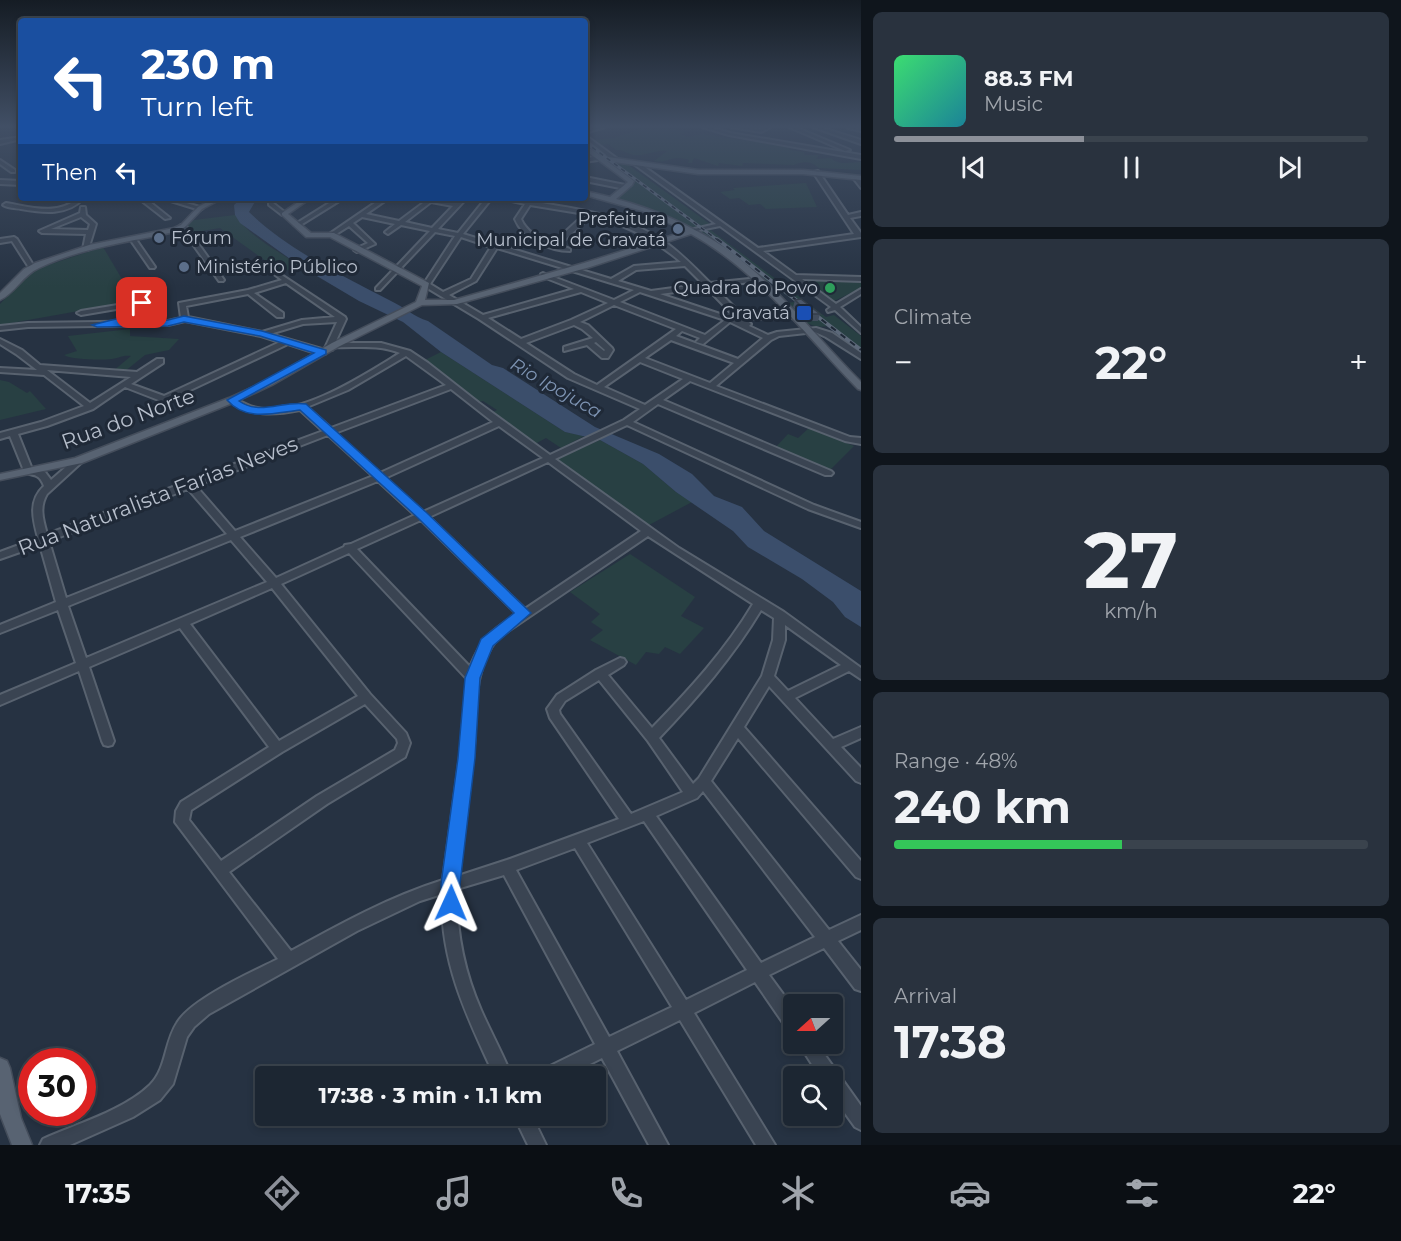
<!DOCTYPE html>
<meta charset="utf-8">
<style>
body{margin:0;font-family:Montserrat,sans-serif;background:#29323e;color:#f1f3f6;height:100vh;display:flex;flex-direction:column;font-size:22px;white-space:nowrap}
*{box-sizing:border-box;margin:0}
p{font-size:20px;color:#a0a5ac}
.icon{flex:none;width:33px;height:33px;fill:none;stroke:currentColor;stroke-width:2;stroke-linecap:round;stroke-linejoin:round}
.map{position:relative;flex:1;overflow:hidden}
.panel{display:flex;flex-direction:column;gap:12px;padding:12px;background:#0f151c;width:540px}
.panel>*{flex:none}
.guide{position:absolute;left:18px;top:18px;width:570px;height:183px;border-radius:6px;box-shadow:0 3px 9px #0003,0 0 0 2px #3a434d;background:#1a4fa0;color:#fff;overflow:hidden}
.needle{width:39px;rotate:249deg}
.fabs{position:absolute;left:783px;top:994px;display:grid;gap:12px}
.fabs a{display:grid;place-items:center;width:60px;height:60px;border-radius:6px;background:#1c2632;box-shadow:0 3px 9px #0003,0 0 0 2px #3a434d;font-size:30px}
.speed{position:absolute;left:18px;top:1048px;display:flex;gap:12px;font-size:30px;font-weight:700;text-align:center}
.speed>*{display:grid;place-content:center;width:78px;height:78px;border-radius:50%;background:#1c2632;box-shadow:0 3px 9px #0003,0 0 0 2px #3a434d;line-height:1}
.speed .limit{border:9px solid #d22;background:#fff;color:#111}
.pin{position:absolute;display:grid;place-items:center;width:51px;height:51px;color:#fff;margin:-26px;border-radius:12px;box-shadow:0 3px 9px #0006}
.me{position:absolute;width:66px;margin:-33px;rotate:1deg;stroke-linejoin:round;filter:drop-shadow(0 0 4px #0008)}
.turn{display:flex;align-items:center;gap:21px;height:126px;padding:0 24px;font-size:27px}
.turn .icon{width:78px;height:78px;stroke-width:2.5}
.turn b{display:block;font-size:42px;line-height:51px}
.then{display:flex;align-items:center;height:57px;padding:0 24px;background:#0003;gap:12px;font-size:22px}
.big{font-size:45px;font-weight:700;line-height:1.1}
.panel .tile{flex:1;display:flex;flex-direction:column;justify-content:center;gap:9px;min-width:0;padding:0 21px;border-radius:9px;background:#29323e}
.panel .dial{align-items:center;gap:0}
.dial b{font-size:78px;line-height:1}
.song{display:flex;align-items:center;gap:18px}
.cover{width:72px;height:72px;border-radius:9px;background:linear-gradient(135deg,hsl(140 70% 55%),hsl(190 70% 35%))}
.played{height:6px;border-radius:3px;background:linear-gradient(90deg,#8c9099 40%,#3a434d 40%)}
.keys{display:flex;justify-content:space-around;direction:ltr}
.heat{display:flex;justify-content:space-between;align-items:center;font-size:33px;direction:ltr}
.charge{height:9px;border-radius:4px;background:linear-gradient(90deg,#34c759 48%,#3a434d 0)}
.trip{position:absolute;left:255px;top:1066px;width:351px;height:60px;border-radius:6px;background:#1c2632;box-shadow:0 3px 9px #0003,0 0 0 2px #3a434d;font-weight:700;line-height:60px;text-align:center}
.tabs{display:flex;height:96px;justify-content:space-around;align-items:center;background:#0b0f14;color:#a0a5ac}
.tabs .icon{width:42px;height:42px}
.tabs .active{color:#8c9099}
.tabs b{font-size:27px;color:#f1f3f6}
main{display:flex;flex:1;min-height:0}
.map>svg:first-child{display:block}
.green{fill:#284043}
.water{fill:#3b4e6b}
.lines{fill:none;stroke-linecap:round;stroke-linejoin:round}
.minor-casing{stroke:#58626f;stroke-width:4}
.major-casing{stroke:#444d5b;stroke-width:3}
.minor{fill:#3a4452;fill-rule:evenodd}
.major{fill:#586372;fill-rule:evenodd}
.rail-far1-casing{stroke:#5c6879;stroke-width:3}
.rail-casing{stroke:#5c6879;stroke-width:4}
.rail-far1{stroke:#1f2937;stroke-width:1.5;stroke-dasharray:4.5;stroke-linecap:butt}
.rail{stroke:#1f2937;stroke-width:2;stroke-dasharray:6;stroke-linecap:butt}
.wall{fill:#414c5c}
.building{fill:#4c586b;stroke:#353e4b;stroke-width:1.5}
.route{fill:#1a73e8;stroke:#114b97;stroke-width:1.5}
.service-dot{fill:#5c6f8a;stroke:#1f2937;stroke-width:2}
.leisure-dot{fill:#2e9e5b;stroke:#1f2937;stroke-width:2}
.transit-dot{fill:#1a4fb4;stroke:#1f2937;stroke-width:2}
.labels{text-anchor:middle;stroke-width:6;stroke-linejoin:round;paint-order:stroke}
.far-poi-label{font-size:18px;fill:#b7bfcc;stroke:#1f2937;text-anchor:end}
.far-water-label{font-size:18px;font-style:italic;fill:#7e94b3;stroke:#1f2937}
.street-label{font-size:21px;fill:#b7bfcc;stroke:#1f2937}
</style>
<main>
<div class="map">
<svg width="861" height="1145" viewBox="0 0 861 1145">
<rect width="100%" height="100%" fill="#263242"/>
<g class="green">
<path d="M645,127H671L685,132L681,134L688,137L703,134L741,140L745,137L787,145L790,150L804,152L805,155H819L816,159L831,158C838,166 852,162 861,162V170L819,168C811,161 803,161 794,165L743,163L742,166L719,163L718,166L694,158L692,163H688L689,160C672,154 668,164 654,161L667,151C655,149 647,156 636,155C628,155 623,149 616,150L608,144L601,145L593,140L614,138Z"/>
<path d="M613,161L627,164L710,224L691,229L652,210L615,198L634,183L609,163Z"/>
<path d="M806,183L817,207L766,209L760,204L749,205L739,198L730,199L720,192L735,190L733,188Z"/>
<path d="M235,215C250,237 278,251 300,266L281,272L220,228L190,233L186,226L194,220Z"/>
<path d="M708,228L777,280L765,282L698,232Z"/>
<path d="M103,247L135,301L0,325V304L28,275L39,268Z"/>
<path d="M800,279L861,280V288L832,302Z"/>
<path d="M786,287L826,317L834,315L861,336V353L828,326C808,330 798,316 786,303L794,302L801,306L777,288Z"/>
<path d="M130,329V336L179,339L169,350L145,355L124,372H112L131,356C121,355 121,358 112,359C102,360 72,360 64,355L77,351L68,336Z"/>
<path d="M441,352L565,432L584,436L561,448L546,438L535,444L493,412L497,410L483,401L479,402L425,360Z"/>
<path d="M0,380L9,382L27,393L30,391L46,409L0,420Z"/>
<path d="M809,428L854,446L830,470L775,448L788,434L798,438Z"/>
<path d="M600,440L643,464L676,492L692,502L649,525L557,459Z"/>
<path d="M630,554L695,597L681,616L704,628L680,654L665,647L659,654L646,652L636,665L590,640L603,630L591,622L600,614L570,592Z"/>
</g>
<path class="water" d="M242,198H259L256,200L249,212C288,250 343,276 391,301C404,307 414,317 428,321L492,365L503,368L595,427L659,454L692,474L714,496L742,507L764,531L861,591V627L845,617L833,602L802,579L748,547L733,531L676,492L643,464L600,440L565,432L441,352L403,322L359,301L300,266L240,223L235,215L234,205Z"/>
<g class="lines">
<defs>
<g id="minor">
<path d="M597,127H605L585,133V130Z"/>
<path d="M702,127H710L730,133L861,155V159L729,135Z"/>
<path d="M731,127L760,129L765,127H771L761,132Z"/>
<path d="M789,127H795L850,150L845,151Z"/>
<path d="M813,127H820L861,140V144Z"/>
<path d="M848,127L861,129V131L848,128Z"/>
<path d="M585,135L619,160V162H615L585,138Z"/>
<path d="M21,137V139L0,144V140Z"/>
<path d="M602,156L604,159L585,162V158Z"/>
<path d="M0,160L15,170V172H11L0,164Z"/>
<path d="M635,163H639L758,248L854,234L813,172L818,171L848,215L861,212V216L850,218L861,233V237L763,251L796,275L861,277V281L802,279L836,304L861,289V294L840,307L861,327V333L835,310L828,312L827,310L831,307L720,226L690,232V230L716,224L635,165Z"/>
<path d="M585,177L625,185L628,187L625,189L585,181Z"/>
<path d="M857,177L861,181V188L854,179Z"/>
<path d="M0,180L21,181V185L0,184Z"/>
<path d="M78,198H84C67,216 44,213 21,209C15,208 8,208 3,205L6,203C30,207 58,216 78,198Z"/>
<path d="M105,198H126C121,201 110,201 105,198Z"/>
<path d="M138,198H145L170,218L165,219Z"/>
<path d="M161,198H170L203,208L200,210Z"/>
<path d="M337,198H344L299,226L294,225Z"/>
<path d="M382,198H389L366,214L399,221L427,200L425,198L456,203L461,198H467L438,229L458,233L486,198H492L463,234L611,279L634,266L681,262C654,239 625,224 591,216L559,245L570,249V251C550,251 523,239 515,219L525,204L498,198C517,198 535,202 553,205C591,211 630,219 662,240C680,252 695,268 710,283L759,278V280L757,281L714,287L742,315L793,314L797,316L793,318L746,319L751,324L749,326L768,335L777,332L816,328L832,333L861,353V359L826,337L815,332L779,336L771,340L716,386L850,437L861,438V444L845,441L690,381L663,400L831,471L833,473L831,475H825L658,404L633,422L814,505L861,522V528L808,509L627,425L555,459L679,548L784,612L861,668V679L849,671L795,698L833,739L861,727V738L841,747L861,768V783L856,781L769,686L744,727L861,861V879L856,877L738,738L711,781L829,930L861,915V930L838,941L861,970V991L855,989L824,948L769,975L794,1009V1032L788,1030L755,982L694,1013L775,1145H756L680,1020L617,1051L668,1145H649L602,1058L564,1077H538L540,1071L595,1044L504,875L457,889C456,932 464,971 481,1010C491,1033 503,1054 512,1077H495C467,1017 440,962 442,894L420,901L357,931L209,1014L194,1027L187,1037L173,1084L160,1100L133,1117L70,1145H40L43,1139C76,1124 123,1111 150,1085C167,1068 164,1043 177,1023C191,999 252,972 278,959L175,822L176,811L181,802L269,747L180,628L89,667L114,741L112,745L108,746L104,745L102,741L79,671L0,705V695L76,663L58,610L0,633V625L56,602L40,545L0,559V552L38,538C33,519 28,501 44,486C40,475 35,475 25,473L10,436L0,439V433L41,422L84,406L44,375L0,372V368L37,370L16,354L0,344V339L22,350L40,365L137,372L157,359H163V363L131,384L164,396L280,342L261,336L185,321L168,325L28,327L0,330V326L28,323L168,321L181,318L179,303L248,290L282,280L274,274L277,272L345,317L346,319L335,343H381L410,351L428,363L479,403L550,455L624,420L640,409L568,378L479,319L424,286L423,285L455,236L435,232L380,290H376V288L430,231L401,225L388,234L385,232L395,224L362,217L353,223L375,244L357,252L354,250L355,249L368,243L349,226L333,236L328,235ZM431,202L453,206L432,228L405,222ZM530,205L585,214L553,243C540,239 527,233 521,219ZM461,237L491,247L471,279L443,292L430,284ZM497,248L634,290L614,300L543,273L541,274V276L574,289L483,315L449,295L476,281ZM685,266L703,284L651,291L618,281L636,270ZM286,283L335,317L302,320L262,332L188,317L186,306L248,294L277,317H283V313L254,293ZM707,288L733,315L729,317L660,294ZM581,292L608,303L571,320L521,339L488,318ZM640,292L725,320L705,335L620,302ZM614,305L676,329L597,385L574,374L526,343L574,325L582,329L593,338L564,347V351L587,345L602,358H608L613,350L612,348L588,325L580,322ZM337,322L325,348L326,350H332L333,347C356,348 378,344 400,353C364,375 297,420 253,407C246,405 239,400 232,398L228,400C249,417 275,415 300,410L323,431L47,534C43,520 39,507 47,494L83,461L81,459H75L51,480L45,472L32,469L18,434L47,426L93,409L125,387L161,401H167L288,344L319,354H325V350L270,334L303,324ZM730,322L763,338L738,359L676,336L682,331L700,338L696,342L703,344ZM671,340L734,363L710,383L645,358ZM596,342L605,350L604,351L594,343ZM406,356L446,385L331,428L307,407L348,390ZM640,362L683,379L645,405L604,387ZM47,370L131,377L90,403ZM451,389L493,422L380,473L335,433ZM499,426L543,458L423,512L385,478ZM328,435L373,476L235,531L196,486ZM548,462L641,531L525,609L429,517ZM378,481L415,515L351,544L345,545L344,547L276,578L240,537ZM188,489L227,534L66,598L49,541ZM421,520L517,614C491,631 482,637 470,667L357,549ZM648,536L753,604C725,651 689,690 652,728L608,675L624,665L626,662L624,659L620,658L596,670L557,695L547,709L550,718L619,819L507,860L458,876C461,836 468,796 473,757C478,716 470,672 498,638ZM231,540L267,582L86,658L68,606ZM349,553L467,679L461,748L443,880C389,897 340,924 291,951L229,872L327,804L405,757L410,743L406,733L370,694L281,584ZM272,588L358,696L279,741L190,624ZM761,610L774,618L773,640L762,676L699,778L693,784L659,738C697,698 733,657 761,610ZM785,625L841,665L788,691L774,676L785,640ZM599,680L648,741L683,792L631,814L560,714L559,710L565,701ZM365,704L397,739L398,743L395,750L317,796L221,861L189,820L191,810L282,752ZM703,791L815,937L761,963L656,816L697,798ZM644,821L747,970L686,1000L587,843ZM575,848L672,1007L609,1037L516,870Z"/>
<path d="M269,203H273L287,214L282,215L269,205Z"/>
<path d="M81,207H85L86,215L96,224L88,250L83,249L86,234L42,233L39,231L80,213ZM81,217L90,224L88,230L51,229Z"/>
<path d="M181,225H185L224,280L223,281H219L180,226Z"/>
<path d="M14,237L17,239L35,268L34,269H30L12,241L0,243V239Z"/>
<path d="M131,238H135L155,267L154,268H150L130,239Z"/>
<path d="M142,301L144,302L151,313L150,315L127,321L123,319L124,317L143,312L140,305L81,315L77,313L81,311Z"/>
<path d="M799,1044H817L861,1106V1130L855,1127L832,1095V1077H820Z"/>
<path d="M514,1116H532L546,1145H528Z"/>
</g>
<g id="major">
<path d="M585,145L601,156L698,170H803L861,176V180L803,174H698L607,161L634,181L632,185L616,199C654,209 690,225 724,247C776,284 816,337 861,382V390L858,389C805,335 758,271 691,234L590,267L457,304L422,305L338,347L272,385L235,402L82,463L0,480V474L75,458L229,398L266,381L332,343L416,302L422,286L330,237H306L282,215V213L304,198H311L288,214L311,233H334L429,283L425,300H454L584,263L686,231L642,211L585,195V191L610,197L628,182L585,150Z"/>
<path d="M215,198H223L202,209L185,227L178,231C132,242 82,247 39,268C23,275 15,293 0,300V293L24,269L35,263L89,245L174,228L181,225L198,207Z"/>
<path d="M0,1058L7,1061L10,1068L21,1118L32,1145H12L0,1114Z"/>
</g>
</defs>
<use href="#minor" class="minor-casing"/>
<use href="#major" class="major-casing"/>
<use href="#minor" class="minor"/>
<use href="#major" class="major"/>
<defs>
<path id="rail-far1" d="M585,142L719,241"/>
<path id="rail" d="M717,239L861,350"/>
</defs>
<use href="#rail-far1" class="rail-far1-casing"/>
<use href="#rail" class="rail-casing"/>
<use href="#rail-far1" class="rail-far1"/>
<use href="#rail" class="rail"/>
</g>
<path class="wall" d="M795,300L820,314L818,321H809L802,316L793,307Z"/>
<path class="building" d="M801,299L820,314H811L804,309L795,300Z"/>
<linearGradient id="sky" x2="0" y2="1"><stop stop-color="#151c24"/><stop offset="0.44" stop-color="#414f65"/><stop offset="1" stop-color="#414f65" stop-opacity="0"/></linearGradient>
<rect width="861" height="287" fill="url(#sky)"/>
<path class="route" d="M142,300L147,303L150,315L129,321L168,320L184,316L262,331L326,350V354L239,401C260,416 283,400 306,404L427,513L531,613L493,646L480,678L475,758L460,884V903L458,909L451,912L444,909L441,903V884L458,758L465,678L481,639L514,613L418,518L300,410C274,413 246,422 227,400L314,353L260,336L184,322L168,326L97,327L92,325L140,313L137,303Z"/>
<g class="service-dot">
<circle cx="678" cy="229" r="6"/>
<circle cx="159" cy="238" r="6"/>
<circle cx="184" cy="267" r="6"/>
</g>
<circle class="leisure-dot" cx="830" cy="288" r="6"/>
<rect class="transit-dot" x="796" y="305" width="16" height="16" rx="3"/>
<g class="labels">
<g class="far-poi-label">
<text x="666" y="225">Prefeitura<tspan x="666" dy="21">Municipal de Gravatá</tspan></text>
<text x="171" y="244" text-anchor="start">Fórum</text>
<text x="196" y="273" text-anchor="start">Ministério Público</text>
<text x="818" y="294">Quadra do Povo</text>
<text x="790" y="319">Gravatá</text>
</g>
<g class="far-water-label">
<text transform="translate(556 388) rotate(30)" y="6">Rio Ipojuca</text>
</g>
<g class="street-label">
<text transform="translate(128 419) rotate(-20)" y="7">Rua do Norte</text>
<text transform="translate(158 496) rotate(-21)" y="7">Rua Naturalista Farias Neves</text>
</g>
</g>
</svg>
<div class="fabs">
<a><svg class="needle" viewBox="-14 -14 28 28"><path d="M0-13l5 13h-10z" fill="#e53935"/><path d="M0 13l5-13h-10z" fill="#a0a5ac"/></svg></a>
<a><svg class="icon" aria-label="search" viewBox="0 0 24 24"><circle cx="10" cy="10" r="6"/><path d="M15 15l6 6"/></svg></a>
</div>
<div class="speed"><div class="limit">30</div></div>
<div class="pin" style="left:142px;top:303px;background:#d93025"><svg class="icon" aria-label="arrive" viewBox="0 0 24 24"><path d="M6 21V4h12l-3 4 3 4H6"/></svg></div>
<svg class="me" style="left:451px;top:903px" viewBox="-20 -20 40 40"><path d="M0-17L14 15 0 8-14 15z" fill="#1a73e8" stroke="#fff" stroke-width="4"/></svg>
<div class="trip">17:38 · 3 min · 1.1 km</div>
<div class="guide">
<div class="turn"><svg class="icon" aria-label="left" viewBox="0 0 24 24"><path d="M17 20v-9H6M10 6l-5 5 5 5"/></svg><div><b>230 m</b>Turn left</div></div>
<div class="then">Then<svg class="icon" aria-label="left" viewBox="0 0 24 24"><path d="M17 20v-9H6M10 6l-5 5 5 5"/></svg></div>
</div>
</div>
<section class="panel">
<div class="tile">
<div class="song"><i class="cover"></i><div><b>88.3 FM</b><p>Music</p></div></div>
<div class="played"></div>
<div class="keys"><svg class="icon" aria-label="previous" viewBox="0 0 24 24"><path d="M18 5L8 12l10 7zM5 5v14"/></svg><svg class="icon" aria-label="pause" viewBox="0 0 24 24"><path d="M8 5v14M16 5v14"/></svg><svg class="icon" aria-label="next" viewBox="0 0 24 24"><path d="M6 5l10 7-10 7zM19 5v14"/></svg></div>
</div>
<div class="tile"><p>Climate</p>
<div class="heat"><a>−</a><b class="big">22°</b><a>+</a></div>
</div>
<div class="tile dial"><b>27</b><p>km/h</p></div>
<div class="tile"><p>Range · 48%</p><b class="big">240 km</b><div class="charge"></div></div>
<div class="tile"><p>Arrival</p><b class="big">17:38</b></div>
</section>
</main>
<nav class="tabs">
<b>17:35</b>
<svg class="icon active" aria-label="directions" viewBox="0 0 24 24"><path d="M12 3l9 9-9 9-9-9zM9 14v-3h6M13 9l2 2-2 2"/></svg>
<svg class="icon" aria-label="music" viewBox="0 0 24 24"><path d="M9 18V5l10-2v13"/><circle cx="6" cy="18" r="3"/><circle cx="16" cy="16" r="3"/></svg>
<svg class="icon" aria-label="phone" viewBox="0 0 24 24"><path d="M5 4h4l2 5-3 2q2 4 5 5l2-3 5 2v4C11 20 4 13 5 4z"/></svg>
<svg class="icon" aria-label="climate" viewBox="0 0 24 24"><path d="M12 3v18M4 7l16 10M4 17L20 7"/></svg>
<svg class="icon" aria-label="car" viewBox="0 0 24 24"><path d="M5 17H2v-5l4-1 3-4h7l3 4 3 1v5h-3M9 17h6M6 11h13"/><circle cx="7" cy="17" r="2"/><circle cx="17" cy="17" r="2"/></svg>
<svg class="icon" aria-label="filters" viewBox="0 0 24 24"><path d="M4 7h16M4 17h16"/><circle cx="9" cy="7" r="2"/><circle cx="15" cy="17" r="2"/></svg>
<b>22°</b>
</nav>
